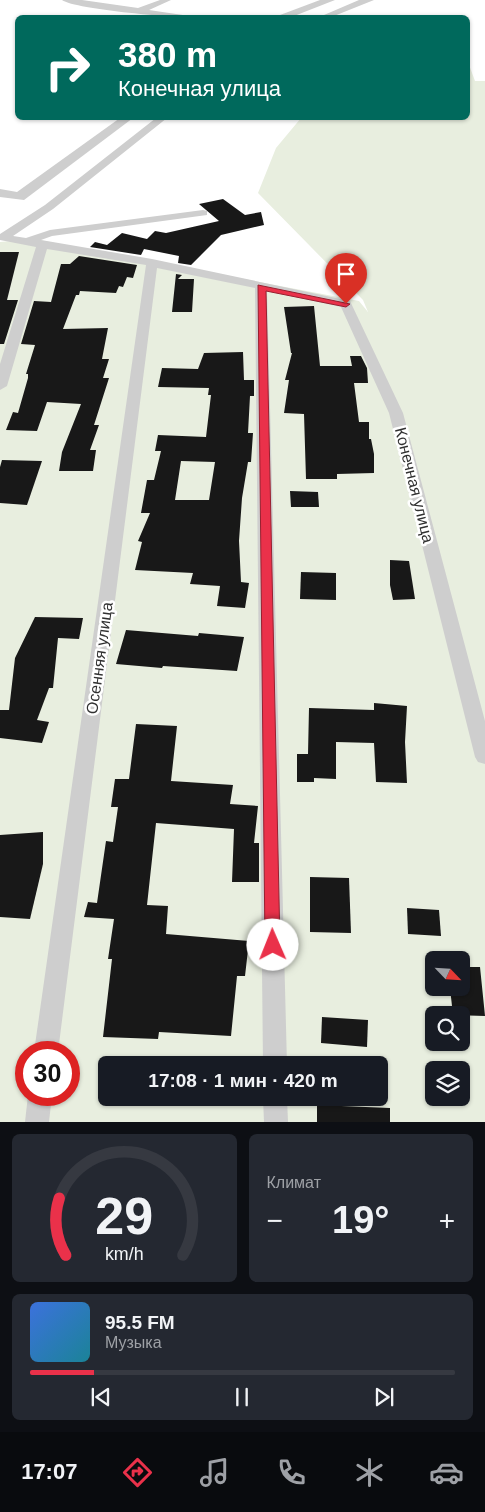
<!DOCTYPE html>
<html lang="ru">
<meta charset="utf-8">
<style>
body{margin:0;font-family:Helvetica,sans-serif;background:#242831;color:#f1f3f6;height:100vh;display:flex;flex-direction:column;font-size:19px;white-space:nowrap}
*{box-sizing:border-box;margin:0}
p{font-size:16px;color:#9ea1a6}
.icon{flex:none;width:28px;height:28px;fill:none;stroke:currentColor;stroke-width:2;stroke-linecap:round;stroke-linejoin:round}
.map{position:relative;height:1122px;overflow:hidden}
.drawer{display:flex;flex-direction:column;gap:12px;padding:12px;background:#0d0f14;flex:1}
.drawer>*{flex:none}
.banner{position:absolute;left:15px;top:15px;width:455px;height:105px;border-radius:8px;box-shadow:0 1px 4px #0004;background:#00695c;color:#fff;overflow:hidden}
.needle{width:32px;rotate:115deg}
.fabs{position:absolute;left:425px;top:951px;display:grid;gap:10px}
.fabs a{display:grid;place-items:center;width:45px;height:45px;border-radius:8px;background:#171b24;box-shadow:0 1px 4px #0004;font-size:25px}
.speed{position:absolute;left:15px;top:1041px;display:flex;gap:10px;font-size:25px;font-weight:700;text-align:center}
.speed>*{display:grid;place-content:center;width:65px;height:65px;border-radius:50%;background:#171b24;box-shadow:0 1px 4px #0004;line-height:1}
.speed .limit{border:8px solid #d22;background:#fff;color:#111}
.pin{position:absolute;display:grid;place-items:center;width:42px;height:42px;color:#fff;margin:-51px -21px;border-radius:50% 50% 50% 0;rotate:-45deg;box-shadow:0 0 5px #0007}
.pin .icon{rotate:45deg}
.me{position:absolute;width:55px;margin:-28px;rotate:359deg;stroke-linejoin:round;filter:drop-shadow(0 0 4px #0008)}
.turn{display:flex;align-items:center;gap:18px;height:105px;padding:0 20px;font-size:22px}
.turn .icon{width:65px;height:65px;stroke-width:2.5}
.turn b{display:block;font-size:35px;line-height:42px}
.big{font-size:38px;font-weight:700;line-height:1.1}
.drawer .widget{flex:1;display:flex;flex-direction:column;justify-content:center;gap:8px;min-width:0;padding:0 18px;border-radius:8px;background:#242831}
.drawer .dial{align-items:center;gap:0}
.dial svg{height:130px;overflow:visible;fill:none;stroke:#363941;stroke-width:7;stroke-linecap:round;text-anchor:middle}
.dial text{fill:#f1f3f6;stroke:none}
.song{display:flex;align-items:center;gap:15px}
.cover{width:60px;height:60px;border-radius:8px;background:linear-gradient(135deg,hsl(220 70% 55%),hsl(190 70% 35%))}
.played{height:5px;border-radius:2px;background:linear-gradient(90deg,#ea314a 15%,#363941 15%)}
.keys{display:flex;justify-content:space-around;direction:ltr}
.heat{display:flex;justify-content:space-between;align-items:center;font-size:28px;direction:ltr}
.drawer .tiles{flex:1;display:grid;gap:12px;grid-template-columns:1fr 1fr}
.widget:last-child{grid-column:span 2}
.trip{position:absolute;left:98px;top:1056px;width:290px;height:50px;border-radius:8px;background:#171b24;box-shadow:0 1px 4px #0004;font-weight:700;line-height:50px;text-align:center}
.menu{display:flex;height:80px;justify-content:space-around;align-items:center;background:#090b0e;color:#9ea1a6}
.menu .icon{width:35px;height:35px}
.menu .active{color:#ea314a}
.menu b{font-size:22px;color:#f1f3f6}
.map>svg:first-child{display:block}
.green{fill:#e8eedf;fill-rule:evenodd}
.building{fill:#181818;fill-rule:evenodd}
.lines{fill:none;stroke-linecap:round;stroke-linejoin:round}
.minor{fill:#cecece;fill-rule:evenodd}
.tertiary{fill:#cecece;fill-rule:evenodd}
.route{fill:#ea314a;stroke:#982030}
.labels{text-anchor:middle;stroke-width:5;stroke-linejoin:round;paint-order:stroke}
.street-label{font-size:16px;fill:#313131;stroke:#fff}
</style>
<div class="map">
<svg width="485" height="1122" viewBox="0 0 485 1122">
<rect width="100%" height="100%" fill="#fff"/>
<path class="green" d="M468,62L475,81H485V1122H0V242L34,239L359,301L368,312L363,300L258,193L276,148L301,118H396L398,120L403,118H468ZM434,960H461V988H434ZM434,1015H461V1042H434ZM26,1052H69V1095H26ZM106,1065H379V1098H106ZM434,1070H461V1098H434Z"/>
<g class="building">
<path d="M223,199L245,215L261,212L264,225L221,235L191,265L178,263L179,256L144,249L141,255L90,247L95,242L107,245L122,233L147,239L155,231L166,233L219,221L199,204Z"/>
<path d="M0,252H19L7,300H18L4,344H0Z"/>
<path d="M79,256L137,265L133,278L127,277L123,287L119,286L116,293L80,291L79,295H76L63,329L108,328L102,359H109L103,378H109L94,425H99L90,450H96L93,471H59L62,452L81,404L47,402L37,431L6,430L13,412L18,413L28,378V374H26L35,345L21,344L34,301L51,302L61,264H70Z"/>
<path d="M176,274L182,275L178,279H194L192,312H172Z"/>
<path d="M314,306L320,366H352L350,356H361L367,368L368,383H354L359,422H369V439H371L374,454V473L337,474V479H306L304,414L284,413L289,380H285L292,353H291L284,307Z"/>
<path d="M243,352L244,380H254V396H250L248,433H253L251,462H248L242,498L239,541L241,582L249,583L245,608L217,606L220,586L190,584L193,573L135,570L142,542L138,541L150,513H141L147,480H154L161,451H155L158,435L206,437L211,395H208L209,388L158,387L162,368L198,369L204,353ZM181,461L215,462L209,500H175Z"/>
<path d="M2,460L42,461L27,505L0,503V467Z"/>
<path d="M290,491L318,492L319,507H291Z"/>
<path d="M390,560L409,561L415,599L393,600L390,585Z"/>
<path d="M301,572L336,573V600L300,599Z"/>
<path d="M35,617L83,618L79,639L58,638L53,688H49L37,720L49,722L42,743L0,738V710H9L15,658Z"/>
<path d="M126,630L198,636L199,633L244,637L237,671L163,666L162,668L116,664Z"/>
<path d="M374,703L407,706L405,742L407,783L376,782L374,743L336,742V779L314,778V782H297V754H308L309,708L374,710Z"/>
<path d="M136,724L177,726L171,781L233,785L230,804L258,806L254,843H259V882H232L234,829L156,823L147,905L168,906L166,934L249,941L245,976H237L231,1036L159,1032L158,1039L103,1037L112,959H108L114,919L84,917L88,902L97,903L106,841L113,842L118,807H111L115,779H129Z"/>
<path d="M43,832V864L30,919L0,917V835Z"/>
<path d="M310,877L349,878L351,933L310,932Z"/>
<path d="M407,908L439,910L441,936L408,934Z"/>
<path d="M461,967H480L485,1016L453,1015L450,988H461Z"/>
<path d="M322,1017L368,1020L367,1047L321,1043Z"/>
<path d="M317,1105L390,1108V1122H317Z"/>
</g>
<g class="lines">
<g class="minor">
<path d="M62,0H82L138,8L160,0H171L149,10L203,18C180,18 76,10 62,0Z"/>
<path d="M359,0H374L329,18H317Z"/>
<path d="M156,118H167L53,209L13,236L26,238L50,230L203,210L207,211V215L52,236L41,240L152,259L350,301L403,413L485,721V764L478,762L475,757L389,413L341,307L267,291L287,1065H263L255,288L157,268L58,1052H34L146,265L47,249L7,386L0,390V364L36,247L0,240V234L45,205Z"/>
<path d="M28,1095H52L49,1122H25Z"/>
<path d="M263,1098H287L288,1122H264Z"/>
</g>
<g class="tertiary">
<path d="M320,0H335L289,18H272Z"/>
<path d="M120,118H133L24,200L0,197V189L17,192Z"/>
</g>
</g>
<path class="route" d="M258,285L350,304L346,307L266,291L280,945L278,950L273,952L267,950L265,945Z"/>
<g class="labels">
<g class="street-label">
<text transform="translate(415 485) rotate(76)" y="6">Конечная улица</text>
<text transform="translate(99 658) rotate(-82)" y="6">Осенняя улица</text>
</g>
</g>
</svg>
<div class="fabs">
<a><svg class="needle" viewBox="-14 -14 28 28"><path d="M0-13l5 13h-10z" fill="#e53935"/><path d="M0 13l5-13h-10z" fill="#9ea1a6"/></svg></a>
<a><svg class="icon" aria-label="search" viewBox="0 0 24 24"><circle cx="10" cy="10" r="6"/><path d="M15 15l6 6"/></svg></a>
<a><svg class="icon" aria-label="layers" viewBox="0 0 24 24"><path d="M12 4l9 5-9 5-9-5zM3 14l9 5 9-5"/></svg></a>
</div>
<div class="speed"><div class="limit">30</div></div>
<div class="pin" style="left:346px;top:304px;background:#d93025"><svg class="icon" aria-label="arrive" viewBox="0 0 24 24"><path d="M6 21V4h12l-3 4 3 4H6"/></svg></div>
<svg class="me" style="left:273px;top:945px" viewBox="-20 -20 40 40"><circle r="19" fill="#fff"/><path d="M0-13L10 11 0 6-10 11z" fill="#ea314a"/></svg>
<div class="trip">17:08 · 1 мин · 420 m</div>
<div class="banner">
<div class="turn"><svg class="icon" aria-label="right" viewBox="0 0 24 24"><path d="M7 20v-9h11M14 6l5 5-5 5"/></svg><div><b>380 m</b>Конечная улица</div></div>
</div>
</div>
<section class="drawer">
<div class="tiles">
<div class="widget dial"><svg viewBox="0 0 100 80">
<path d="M14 69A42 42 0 1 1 86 69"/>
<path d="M14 69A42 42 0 0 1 10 34" stroke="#ea314a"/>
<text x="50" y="56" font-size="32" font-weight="700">29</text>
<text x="50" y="72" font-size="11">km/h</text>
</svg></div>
<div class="widget"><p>Климат</p>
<div class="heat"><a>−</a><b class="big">19°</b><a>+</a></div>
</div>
<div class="widget">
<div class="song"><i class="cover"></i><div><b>95.5 FM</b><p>Музыка</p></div></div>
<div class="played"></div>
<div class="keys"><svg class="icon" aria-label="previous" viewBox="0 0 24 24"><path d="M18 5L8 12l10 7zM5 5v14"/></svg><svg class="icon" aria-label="pause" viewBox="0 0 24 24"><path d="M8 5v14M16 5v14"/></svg><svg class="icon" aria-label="next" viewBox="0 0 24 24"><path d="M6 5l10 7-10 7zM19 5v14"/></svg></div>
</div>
</div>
</section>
<nav class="menu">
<b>17:07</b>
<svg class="icon active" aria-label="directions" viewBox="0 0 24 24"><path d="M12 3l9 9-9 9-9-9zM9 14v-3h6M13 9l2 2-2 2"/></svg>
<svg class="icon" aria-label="music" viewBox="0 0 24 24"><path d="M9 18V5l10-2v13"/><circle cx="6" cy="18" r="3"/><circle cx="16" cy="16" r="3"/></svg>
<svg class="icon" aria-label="phone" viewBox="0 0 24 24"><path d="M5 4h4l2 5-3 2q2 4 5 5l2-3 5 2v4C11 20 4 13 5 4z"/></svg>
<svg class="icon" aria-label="climate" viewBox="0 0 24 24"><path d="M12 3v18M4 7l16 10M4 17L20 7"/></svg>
<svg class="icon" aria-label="car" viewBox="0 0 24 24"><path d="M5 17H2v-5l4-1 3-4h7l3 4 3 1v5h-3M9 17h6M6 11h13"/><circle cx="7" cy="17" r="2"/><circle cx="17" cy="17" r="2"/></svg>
</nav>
